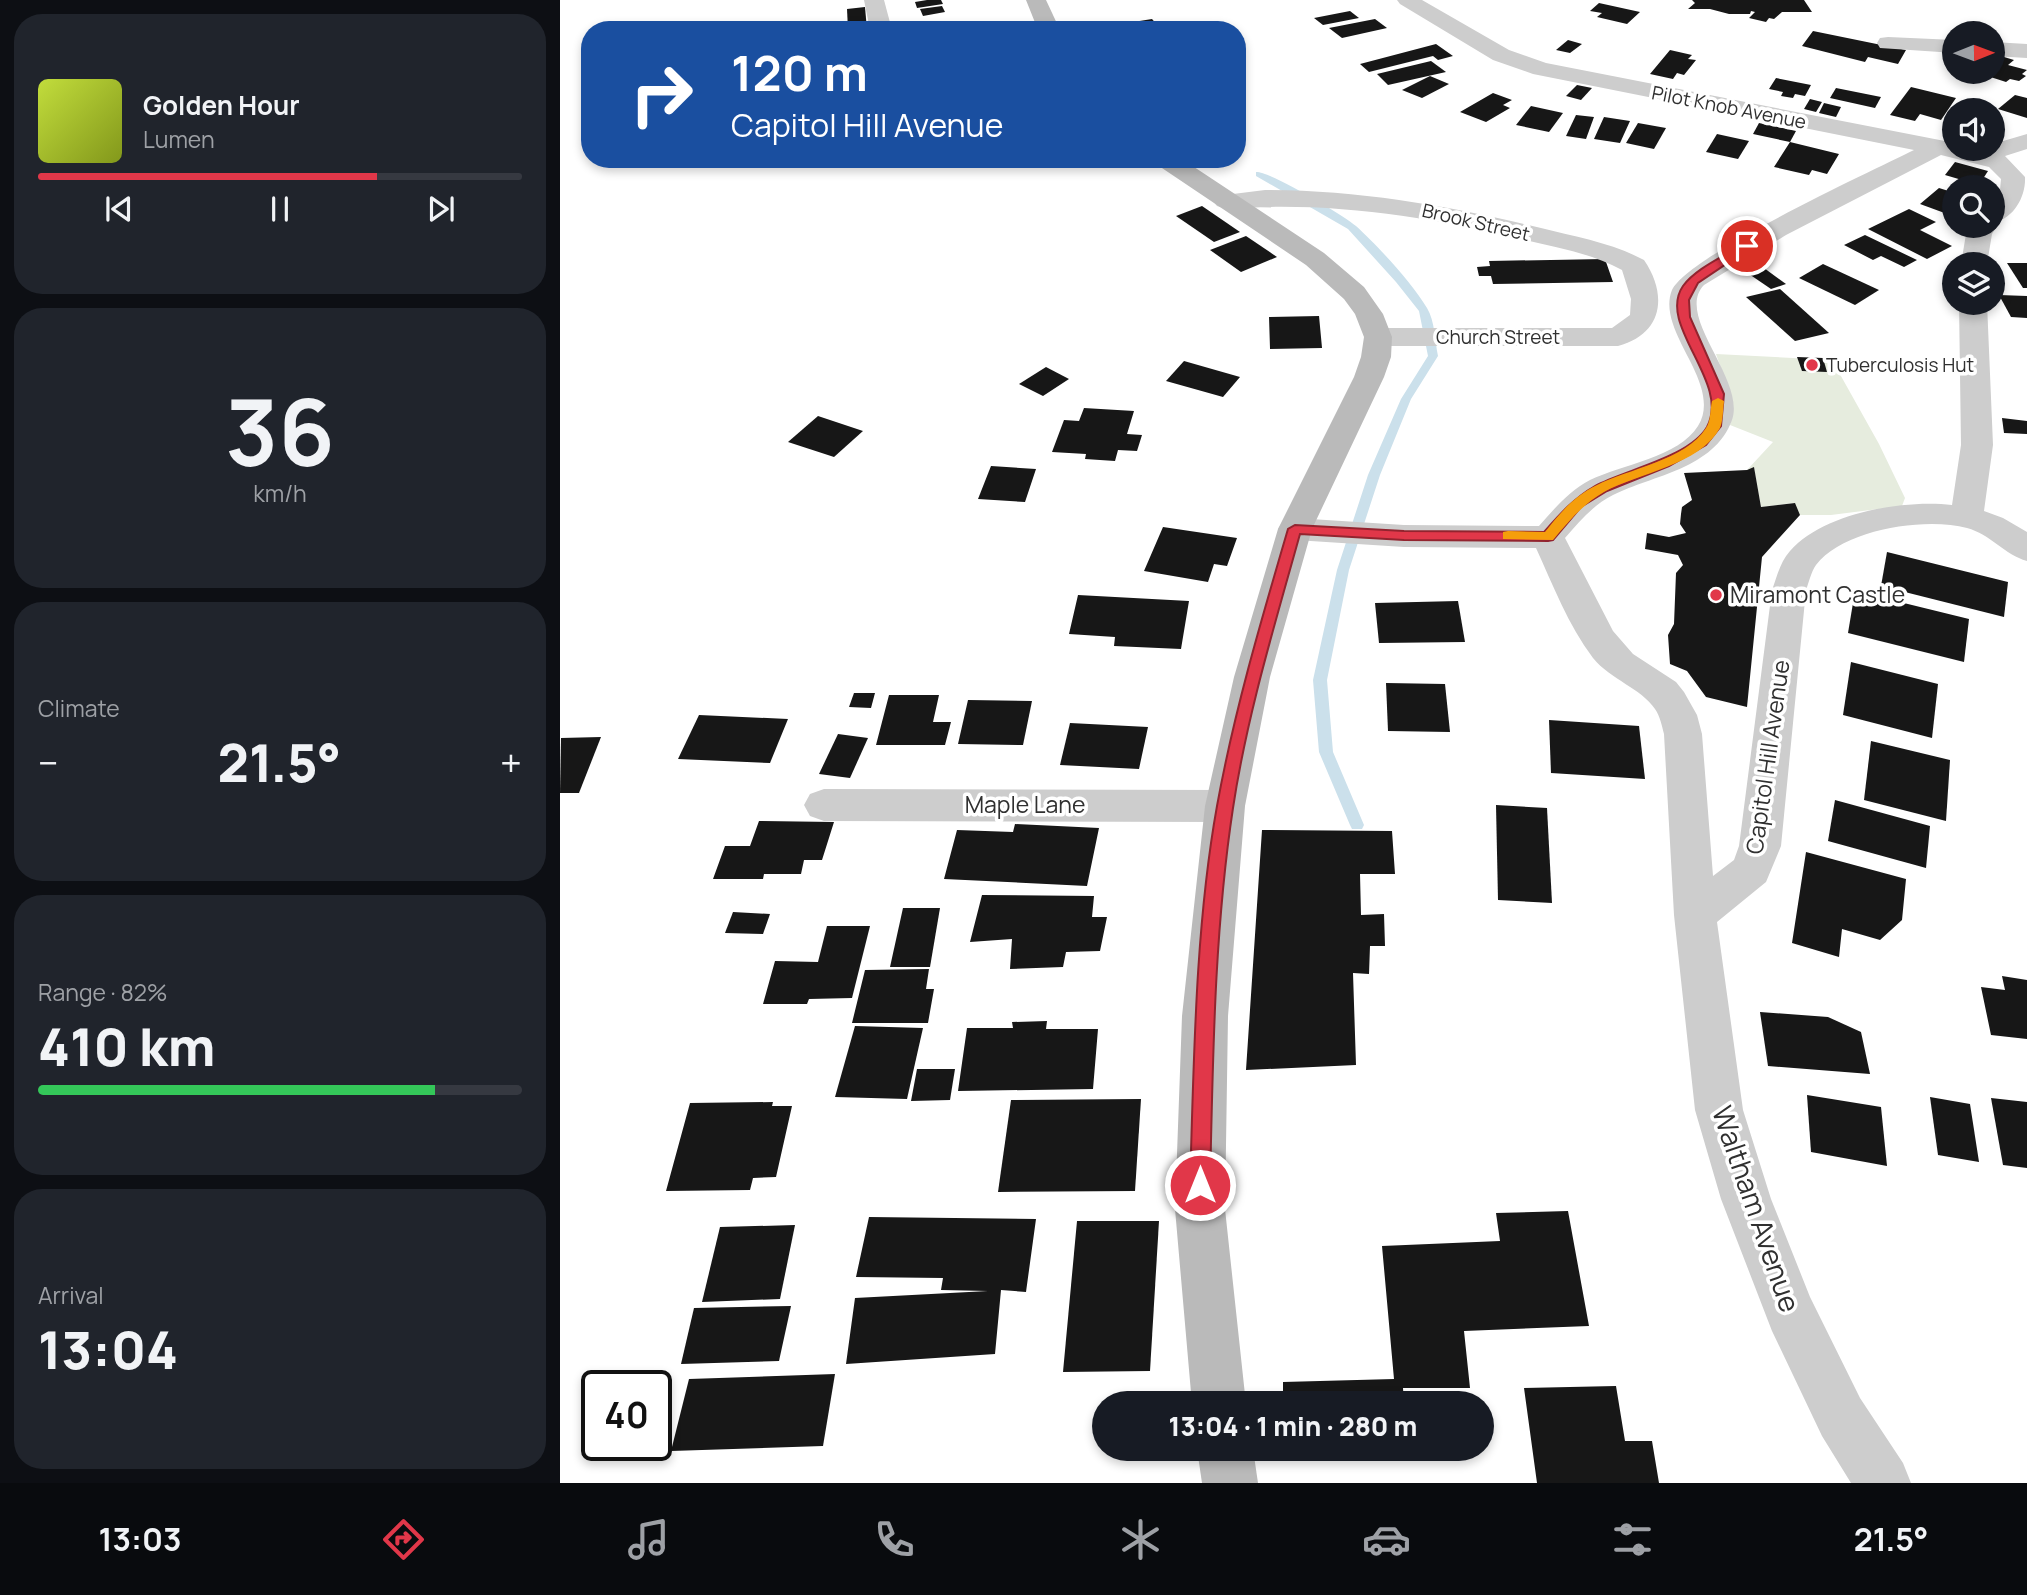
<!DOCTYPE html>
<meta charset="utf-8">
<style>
body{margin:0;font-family:Manrope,sans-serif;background:#20242c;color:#f1f3f6;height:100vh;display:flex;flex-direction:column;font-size:26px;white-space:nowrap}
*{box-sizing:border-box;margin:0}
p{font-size:23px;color:#9ea1a6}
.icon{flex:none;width:38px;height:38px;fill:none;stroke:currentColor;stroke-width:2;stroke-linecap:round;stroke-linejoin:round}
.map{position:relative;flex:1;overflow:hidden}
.drawer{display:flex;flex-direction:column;gap:14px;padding:14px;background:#0d0f14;width:560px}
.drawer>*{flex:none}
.hud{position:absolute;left:21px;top:21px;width:665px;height:147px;border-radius:28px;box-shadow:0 4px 10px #0003;background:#1a4fa0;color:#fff;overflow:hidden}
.needle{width:46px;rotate:89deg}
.buttons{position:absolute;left:1382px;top:21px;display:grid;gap:14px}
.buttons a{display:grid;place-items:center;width:63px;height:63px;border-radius:50%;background:#171b24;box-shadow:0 4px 10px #0003;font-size:35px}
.speed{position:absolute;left:21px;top:1370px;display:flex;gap:14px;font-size:35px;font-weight:700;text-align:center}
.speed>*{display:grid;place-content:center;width:91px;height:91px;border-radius:50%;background:#171b24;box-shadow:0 4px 10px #0003;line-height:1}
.speed .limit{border:4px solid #111;border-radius:10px;background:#fff;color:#111}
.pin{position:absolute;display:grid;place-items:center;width:60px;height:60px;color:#fff;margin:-30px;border:4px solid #fff;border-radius:50%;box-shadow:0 2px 7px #0007}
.me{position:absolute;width:77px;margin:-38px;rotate:0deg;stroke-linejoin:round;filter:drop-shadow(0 0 5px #0008)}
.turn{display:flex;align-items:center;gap:24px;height:147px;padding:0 35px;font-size:32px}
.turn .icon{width:91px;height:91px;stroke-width:2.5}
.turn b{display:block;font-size:49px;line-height:60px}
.big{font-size:52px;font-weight:800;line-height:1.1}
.drawer .tile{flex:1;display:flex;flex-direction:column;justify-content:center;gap:10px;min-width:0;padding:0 24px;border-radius:28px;background:#20242c}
.drawer .dial{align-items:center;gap:0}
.dial b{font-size:91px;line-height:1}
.song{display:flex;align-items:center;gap:21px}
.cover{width:84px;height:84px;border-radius:10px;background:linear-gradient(135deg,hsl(70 70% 55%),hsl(70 70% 35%))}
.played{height:7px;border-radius:4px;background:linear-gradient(90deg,#e13749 70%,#363941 70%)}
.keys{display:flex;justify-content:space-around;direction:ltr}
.heat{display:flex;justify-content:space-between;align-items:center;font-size:38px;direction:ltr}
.charge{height:10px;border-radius:5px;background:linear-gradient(90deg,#34c759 82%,#363941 0)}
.trip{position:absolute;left:532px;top:1391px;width:402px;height:70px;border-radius:35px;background:#171b24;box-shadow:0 4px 10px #0003;font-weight:800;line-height:70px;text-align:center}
.tab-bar{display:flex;height:112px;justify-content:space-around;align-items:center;background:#090b0e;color:#9ea1a6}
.tab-bar .icon{width:49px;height:49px}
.tab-bar .on{color:#e13749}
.tab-bar b{font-size:32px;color:#f1f3f6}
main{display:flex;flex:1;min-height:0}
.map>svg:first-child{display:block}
.green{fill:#e6ecde}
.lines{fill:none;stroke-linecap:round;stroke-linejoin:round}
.stream{fill:#cbe0eb;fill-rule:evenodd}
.building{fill:#171717}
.street{fill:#cdcdcd;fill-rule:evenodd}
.secondary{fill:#bababa;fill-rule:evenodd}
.route{fill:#e13749;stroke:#92242f;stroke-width:2}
.slow{fill:#f59e0b}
.poi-dot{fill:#e13749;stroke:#fff;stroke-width:2.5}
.labels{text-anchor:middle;stroke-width:7;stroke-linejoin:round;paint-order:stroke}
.far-street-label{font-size:19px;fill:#303030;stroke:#fff}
.far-poi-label{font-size:19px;fill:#303030;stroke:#fff;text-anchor:start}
.poi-label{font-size:23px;fill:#303030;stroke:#fff;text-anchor:start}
.street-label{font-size:23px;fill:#303030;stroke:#fff}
.near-street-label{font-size:28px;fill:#303030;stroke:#fff}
</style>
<main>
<section class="drawer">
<div class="tile">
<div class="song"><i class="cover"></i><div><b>Golden Hour</b><p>Lumen</p></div></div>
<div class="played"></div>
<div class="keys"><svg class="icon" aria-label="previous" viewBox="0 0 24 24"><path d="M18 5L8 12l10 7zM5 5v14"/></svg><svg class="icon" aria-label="pause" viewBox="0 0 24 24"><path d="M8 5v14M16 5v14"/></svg><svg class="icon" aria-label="next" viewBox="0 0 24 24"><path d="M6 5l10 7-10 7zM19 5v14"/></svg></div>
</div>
<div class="tile dial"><b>36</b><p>km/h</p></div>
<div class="tile"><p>Climate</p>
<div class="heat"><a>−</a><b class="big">21.5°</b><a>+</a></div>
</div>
<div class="tile"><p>Range · 82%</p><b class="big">410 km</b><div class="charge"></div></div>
<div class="tile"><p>Arrival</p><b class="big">13:04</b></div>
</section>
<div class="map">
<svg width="1467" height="1483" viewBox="0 0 1467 1483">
<rect width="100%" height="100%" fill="#fff"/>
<path class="green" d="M1156,354L1272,360L1319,444L1345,498L1342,506L1271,515H1240L1234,503L1201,507L1194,468L1187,470L1213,442L1170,425C1179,399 1164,379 1156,354Z"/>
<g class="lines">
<path class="stream" d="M696,172C710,171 783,215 796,226C818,246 852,283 867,308C875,321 875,342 878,356L851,399L820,475L789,570L767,680L773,752L804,825L802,829H792L790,825L759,752L753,680L777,570L808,475L841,399L868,356L859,311L836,282L788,229L696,176Z"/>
</g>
<g class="building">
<path d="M367,0H381L383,4L357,8L355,2Z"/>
<path d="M1132,0H1244L1252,12H1222L1214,19L1209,18L1206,22L1189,18L1195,12L1191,11L1190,14H1169L1150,9H1128L1135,3Z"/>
<path d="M1039,3L1080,12L1067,24L1037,17L1042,13L1030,11Z"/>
<path d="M382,6L385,12L363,16L360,9Z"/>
<path d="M305,7L307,30H288L287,9Z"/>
<path d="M790,11L799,18L763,25L754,18Z"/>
<path d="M592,19L600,28L571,30L567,23Z"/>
<path d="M815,19L827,28L782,38L769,28Z"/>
<path d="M1253,31L1346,50L1338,64L1308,57L1305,62L1242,46Z"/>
<path d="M1008,40L1022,44L1010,53L996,50Z"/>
<path d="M876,44L893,56L878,60L873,56L809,72L800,64Z"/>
<path d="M1110,50L1132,55L1128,59L1136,60L1124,75L1117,73L1113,79L1090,74Z"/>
<path d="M1444,57L1454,60L1448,65L1467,70L1462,74L1466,76L1459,81L1450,79L1446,82L1415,72H1433V60L1438,61Z"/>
<path d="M871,61L886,72L828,85L817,74Z"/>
<path d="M870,76L889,84L862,98L842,90Z"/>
<path d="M1216,78L1251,85L1245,96L1235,94L1233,98L1221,96L1223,92L1209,89Z"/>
<path d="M1017,85L1032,88L1021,100L1006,96Z"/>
<path d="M1351,87L1396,98L1381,120L1360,114L1355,121L1330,115Z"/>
<path d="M1276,88L1321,97L1315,108L1270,98Z"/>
<path d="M933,93L952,100L943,105L950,108L926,122L900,112Z"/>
<path d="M1455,95L1467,98V118L1438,109Z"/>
<path d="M1250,99L1262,102L1256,112L1244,109Z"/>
<path d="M1264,103L1281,107L1276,117L1259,113Z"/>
<path d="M971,106L1003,113L989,132L956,125Z"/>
<path d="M1016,115L1034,117L1026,139L1006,136Z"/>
<path d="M1044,117L1070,121L1060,143L1034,139Z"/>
<path d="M1078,123L1106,128L1094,149L1066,143Z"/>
<path d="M1199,123L1236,131L1230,142L1193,134Z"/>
<path d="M1157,134L1189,141L1178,159L1146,152Z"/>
<path d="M1230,142L1279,154L1267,174L1252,170L1249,175L1214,167Z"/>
<path d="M1395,162L1428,171L1419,185L1385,175Z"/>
<path d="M1379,188L1395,193V210L1390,215L1360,204Z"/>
<path d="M642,206L680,232L654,242L616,216Z"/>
<path d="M1349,209L1376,222L1360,230L1392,246L1367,259L1308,229Z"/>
<path d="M1305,235L1357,260L1344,267L1321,256L1313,260L1284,245Z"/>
<path d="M686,236L717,257L681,272L650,250Z"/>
<path d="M1045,259L1053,282L933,284L931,276H919L917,267L930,266L929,261Z"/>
<path d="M1447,263H1467V288H1463Z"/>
<path d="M1263,264L1319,290L1295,305L1239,278Z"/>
<path d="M1204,268L1226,284L1211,289L1189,274Z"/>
<path d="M1220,289L1269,333L1235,341L1186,297Z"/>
<path d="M1439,295L1467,296V318L1451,317Z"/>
<path d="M759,316L762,348L710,349L709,317Z"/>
<path d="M1237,357L1263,358L1267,372L1242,371Z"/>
<path d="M624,361L680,377L663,397L606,381Z"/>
<path d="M486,367L509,379L483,396L459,384Z"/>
<path d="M524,408L574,411L567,434L582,435L577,451L558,450L555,461L525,459L526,454L492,452L504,420L519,421Z"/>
<path d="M258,416L303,431L274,457L228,442Z"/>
<path d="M1442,418L1467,421V434L1444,433Z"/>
<path d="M431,466L476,469L465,502L418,499Z"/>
<path d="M1194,467L1201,507L1235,503L1240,515L1202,557L1187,707L1146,697L1127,671L1110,664L1108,635L1114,624L1116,573L1123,565L1118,555L1085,549L1087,533L1109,537L1126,533L1120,524L1121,514L1122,507L1132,500L1124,473L1187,470Z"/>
<path d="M603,527L677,538L667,566L654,564L648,582L584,571Z"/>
<path d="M1327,552L1448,582L1444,617L1321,586Z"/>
<path d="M1295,591L1409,619L1404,662L1288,633Z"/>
<path d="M518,595L629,601L621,649L554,646L555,637L509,634Z"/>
<path d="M898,601L905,642L819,643L815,603Z"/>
<path d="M1291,662L1378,684L1372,738L1283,715Z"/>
<path d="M826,683L885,684L890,732L828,731Z"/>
<path d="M294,693H315L311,708L289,707Z"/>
<path d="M329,695H379L373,722H391L385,745H316Z"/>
<path d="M408,700L472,701L463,745L398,744Z"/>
<path d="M139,715L228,719L210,763L118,759Z"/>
<path d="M989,720L1079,726L1085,779L991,773Z"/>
<path d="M510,723L588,727L579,769L500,765Z"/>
<path d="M278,734L308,738L290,778L259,774Z"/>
<path d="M41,737L19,793H0L1,738Z"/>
<path d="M1311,741L1390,760L1386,821L1304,800Z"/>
<path d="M1275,800L1370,826L1366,868L1268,841Z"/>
<path d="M936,805L987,808L992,903L938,900Z"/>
<path d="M199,821L274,822L262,860H244L241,874H204L203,879H153L165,846H190Z"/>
<path d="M455,824L539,828L527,886L384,879L397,830L453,832Z"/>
<path d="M702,830L832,831L835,874H800L801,915L824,914L825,946H810L809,974L793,973L796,1065L686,1070Z"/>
<path d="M1246,852L1346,879L1342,920L1320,940L1282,929L1279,957L1232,943Z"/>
<path d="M422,895L534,896L532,917H547L540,951L506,952L503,967L450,969L452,939L410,942Z"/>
<path d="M343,908H380L370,967H330Z"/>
<path d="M173,912L210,914L203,934L165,933Z"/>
<path d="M267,926H310L292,998L249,999L247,1004H203L215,961L258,962Z"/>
<path d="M369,969L366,989H374L368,1023H292L305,970Z"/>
<path d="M1442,976L1467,980V1039L1431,1035L1421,987L1445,990Z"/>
<path d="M1200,1012L1268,1017L1301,1032L1310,1074L1208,1066Z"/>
<path d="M487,1021L486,1029H538L533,1089L398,1091L407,1028H453L452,1022Z"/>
<path d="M295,1026L363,1028L347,1099L275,1097Z"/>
<path d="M357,1069H395L390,1100L351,1101Z"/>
<path d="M1247,1095L1321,1107L1327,1166L1251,1152Z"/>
<path d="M1370,1097L1410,1104L1419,1162L1378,1155Z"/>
<path d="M1431,1098L1467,1102V1168L1443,1165Z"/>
<path d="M581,1099L575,1191L438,1192L451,1100Z"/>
<path d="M213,1102L212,1106H232L216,1177L193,1178L190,1190L106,1191L130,1103Z"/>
<path d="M1008,1211L1029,1326L904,1331L910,1388H843L844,1404H723V1382L834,1379L822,1246L940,1241L936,1213Z"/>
<path d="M309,1217L476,1219L466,1292L441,1290L435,1354L286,1364L295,1298L428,1291L381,1290L383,1278L296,1277Z"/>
<path d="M517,1221H599L590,1371L503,1372Z"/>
<path d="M235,1225L220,1299L142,1302L160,1227Z"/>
<path d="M231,1306L219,1361L121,1364L134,1308Z"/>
<path d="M275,1374L263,1446L111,1451L129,1379Z"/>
<path d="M1056,1386L1065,1441H1092L1099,1483H977L964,1388Z"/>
</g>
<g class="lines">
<g class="street">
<path d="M304,0H324L332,30H310Z"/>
<path d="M837,0H862L949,50L986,63L1395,143V149H1433V144L1467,134V149L1445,156L1465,177C1466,196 1454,218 1435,222L1437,226L1432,234L1427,264H1401L1406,234L1411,226H1433V200L1440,190L1441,179L1429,167L1381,155L1226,235L1144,285C1114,316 1186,379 1172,420C1154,469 1093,475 1053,495C1033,505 1019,522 1005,538L1053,631L1073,654L1116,682L1124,692L1137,715L1142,734L1153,876L1174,860L1179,846L1212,590C1217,577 1220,562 1230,551C1263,513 1345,499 1392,505L1401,445L1399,303H1427L1433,445L1424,511L1443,518L1467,532V561C1445,555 1430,534 1407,528C1365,517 1284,529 1256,565C1251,572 1249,582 1246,590L1221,846L1206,882L1157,922L1183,1110L1211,1199L1250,1297L1300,1398L1343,1463L1351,1483H1291L1262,1436L1212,1331L1161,1199L1135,1110L1114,915L1104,734C1102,726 1100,716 1095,709C1081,688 1051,680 1033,658C1008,625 993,585 976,548L844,547L735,540L723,537L718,529L723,521L735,518L844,525L979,526C994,509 1009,491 1030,480C1061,465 1119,457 1138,426C1155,399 1131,365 1120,341C1113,326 1105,307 1112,290C1129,255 1310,172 1354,150L973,74L933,60L840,4Z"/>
<path d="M1328,37L1395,40V53L1320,48L1317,43L1320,38Z"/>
<path d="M1433,42L1467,44V58L1433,56Z"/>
<path d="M705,190C799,190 890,206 981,228C1017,237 1052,243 1084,260C1108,295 1103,334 1058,346H818L808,343L804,337L808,331L818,328H1052L1070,315L1071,299L1062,270C1031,253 995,247 961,239C863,216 767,201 666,209L657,206L653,201L657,196Z"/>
<path d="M264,789L665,790L679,795L685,806L679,817L665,822L264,821L250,816L244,805L250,794Z"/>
</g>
<g class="secondary">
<path d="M466,0H486L500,30H478Z"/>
<path d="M593,159H622L764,253L804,287L823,314L832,337L831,357L824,377L752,529L710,677L685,806L668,1016L665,1209L686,1404H632L615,1209L622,1016L645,806L674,677L718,529L794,377L801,357L804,337L795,314L784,299L746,265L596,164Z"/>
<path d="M637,1449H693L698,1483H642Z"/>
</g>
</g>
<path class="route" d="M1183,244L1193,246L1138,283L1129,300L1130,317L1164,394L1161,426L1146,445L1109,466L1047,491L1021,507L993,540L988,541L844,540L740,534C715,624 687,715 673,808C654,933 653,1060 650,1185L647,1192L640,1195L633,1192L630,1185C634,1061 635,928 657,806C674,712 701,621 728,529L735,525L844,531L984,532C1000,514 1014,498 1035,486C1064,470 1130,457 1147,427C1171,382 1096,325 1123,286C1136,268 1165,256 1183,244Z"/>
<path class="slow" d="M1158,398L1164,401C1163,409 1163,421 1160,428C1140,465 1078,473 1044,492C1022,505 1009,521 993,540L943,539V532L948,531L985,532C1000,513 1014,496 1037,485C1068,469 1126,460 1146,428C1151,421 1150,410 1152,401Z"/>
<g class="poi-dot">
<circle cx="1252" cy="365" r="7"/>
<circle cx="1156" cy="595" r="7"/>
</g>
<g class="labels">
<g class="far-street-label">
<text transform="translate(1169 107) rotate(11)" y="7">Pilot Knob Avenue</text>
<text transform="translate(916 222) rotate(13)" y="7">Brook Street</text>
<text x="938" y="344">Church Street</text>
</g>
<g class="far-poi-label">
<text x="1266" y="372">Tuberculosis Hut</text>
</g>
<g class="poi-label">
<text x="1170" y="603">Miramont Castle</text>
</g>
<g class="street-label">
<text transform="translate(1208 757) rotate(-82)" y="8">Capitol Hill Avenue</text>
<text x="465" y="813">Maple Lane</text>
</g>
<g class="near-street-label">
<text transform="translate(1196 1209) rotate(71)" y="10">Waltham Avenue</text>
</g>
</g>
</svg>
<div class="buttons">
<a><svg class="needle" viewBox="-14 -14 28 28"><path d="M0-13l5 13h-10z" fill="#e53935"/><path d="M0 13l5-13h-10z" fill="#9ea1a6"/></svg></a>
<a><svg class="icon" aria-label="sound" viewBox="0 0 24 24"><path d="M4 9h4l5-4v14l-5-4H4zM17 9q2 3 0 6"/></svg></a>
<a><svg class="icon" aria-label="search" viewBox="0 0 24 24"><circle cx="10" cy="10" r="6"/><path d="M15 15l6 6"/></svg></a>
<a><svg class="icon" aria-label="layers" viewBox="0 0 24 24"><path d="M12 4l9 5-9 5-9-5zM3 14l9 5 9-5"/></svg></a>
</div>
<div class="speed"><div class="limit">40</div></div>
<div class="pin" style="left:1187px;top:246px;background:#d93025"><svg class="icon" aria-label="arrive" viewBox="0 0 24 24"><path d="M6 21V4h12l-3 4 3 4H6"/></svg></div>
<svg class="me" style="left:640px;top:1185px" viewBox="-20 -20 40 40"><circle r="17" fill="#e13749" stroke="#fff" stroke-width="3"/><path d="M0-11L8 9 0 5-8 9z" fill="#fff"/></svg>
<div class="trip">13:04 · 1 min · 280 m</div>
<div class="hud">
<div class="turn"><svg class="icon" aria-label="right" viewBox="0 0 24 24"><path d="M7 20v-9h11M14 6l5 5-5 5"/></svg><div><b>120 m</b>Capitol Hill Avenue</div></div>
</div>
</div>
</main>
<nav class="tab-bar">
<b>13:03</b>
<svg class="icon on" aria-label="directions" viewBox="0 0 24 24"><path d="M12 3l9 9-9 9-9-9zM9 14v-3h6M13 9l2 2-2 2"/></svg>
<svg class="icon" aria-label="music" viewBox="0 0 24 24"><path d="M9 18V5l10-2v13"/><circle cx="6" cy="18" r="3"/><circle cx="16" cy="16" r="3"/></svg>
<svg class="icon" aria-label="phone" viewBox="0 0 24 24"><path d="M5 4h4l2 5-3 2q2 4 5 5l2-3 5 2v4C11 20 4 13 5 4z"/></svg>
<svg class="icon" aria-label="climate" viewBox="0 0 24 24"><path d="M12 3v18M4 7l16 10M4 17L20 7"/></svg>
<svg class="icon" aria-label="car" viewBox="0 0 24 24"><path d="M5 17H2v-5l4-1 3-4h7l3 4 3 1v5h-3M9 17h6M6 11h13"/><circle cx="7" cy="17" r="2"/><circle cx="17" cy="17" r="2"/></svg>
<svg class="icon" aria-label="filters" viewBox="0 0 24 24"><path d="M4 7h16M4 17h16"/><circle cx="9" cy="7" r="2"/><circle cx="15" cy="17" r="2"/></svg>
<b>21.5°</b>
</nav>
